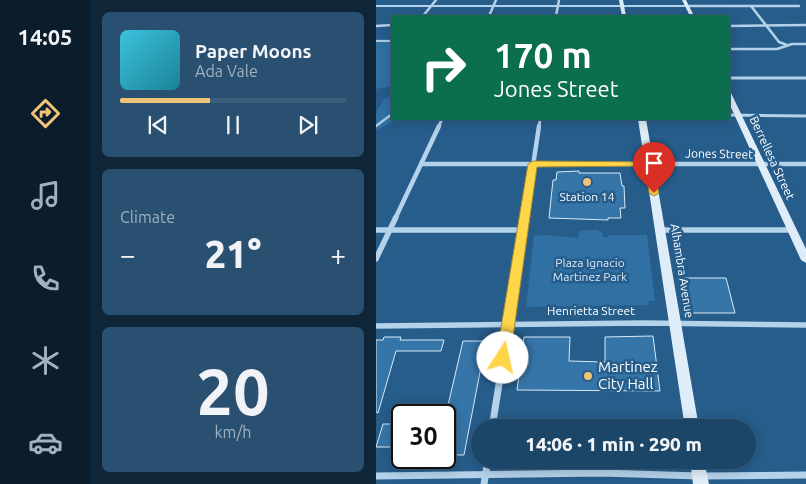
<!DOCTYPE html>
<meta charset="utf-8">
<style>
body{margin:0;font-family:Ubuntu,sans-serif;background:#295071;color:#f1f3f6;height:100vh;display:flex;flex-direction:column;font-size:19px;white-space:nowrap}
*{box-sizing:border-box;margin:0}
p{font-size:16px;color:#a0b1c0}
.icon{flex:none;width:28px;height:28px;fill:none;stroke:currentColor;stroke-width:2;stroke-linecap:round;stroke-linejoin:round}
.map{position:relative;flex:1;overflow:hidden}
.panel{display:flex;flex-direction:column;gap:12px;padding:12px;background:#0f2639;width:286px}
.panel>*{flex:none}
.guide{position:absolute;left:15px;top:15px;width:339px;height:105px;border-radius:0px;box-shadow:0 2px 12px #0003,0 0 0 1px #3a5e7c;background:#0b6e4f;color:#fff;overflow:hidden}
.speed{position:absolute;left:15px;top:404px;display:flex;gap:10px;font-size:25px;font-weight:700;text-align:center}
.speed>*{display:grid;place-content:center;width:65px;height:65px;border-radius:50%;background:#1c4668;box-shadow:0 2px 12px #0003,0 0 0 1px #3a5e7c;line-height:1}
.speed .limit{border:2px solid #111;border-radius:8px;background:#fff;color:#111}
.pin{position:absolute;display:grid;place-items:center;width:42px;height:42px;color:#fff;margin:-51px -21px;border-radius:50% 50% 50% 0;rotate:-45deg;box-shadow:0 0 5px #0007}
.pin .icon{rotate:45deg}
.me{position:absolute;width:55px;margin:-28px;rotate:10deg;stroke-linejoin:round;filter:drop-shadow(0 0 4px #0008)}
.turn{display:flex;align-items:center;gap:18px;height:105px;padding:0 20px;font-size:22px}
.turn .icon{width:65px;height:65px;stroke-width:2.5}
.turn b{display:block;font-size:35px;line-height:42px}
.big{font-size:38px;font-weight:800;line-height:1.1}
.panel .tile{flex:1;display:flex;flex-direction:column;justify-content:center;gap:8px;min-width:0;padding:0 18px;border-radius:8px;background:#295071}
.panel .dial{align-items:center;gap:0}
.dial b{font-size:65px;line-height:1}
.song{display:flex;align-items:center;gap:15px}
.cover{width:60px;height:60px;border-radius:8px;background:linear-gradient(135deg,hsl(190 70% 55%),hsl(190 70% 35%))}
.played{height:5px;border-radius:2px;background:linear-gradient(90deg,#f3c379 40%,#3a5e7c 40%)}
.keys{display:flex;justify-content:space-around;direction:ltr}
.heat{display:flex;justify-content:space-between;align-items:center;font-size:28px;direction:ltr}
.trip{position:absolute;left:95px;top:419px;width:285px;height:50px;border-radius:25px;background:#1c4668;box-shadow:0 2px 12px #0003,0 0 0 1px #3a5e7c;font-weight:800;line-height:50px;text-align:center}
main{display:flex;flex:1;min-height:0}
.tabs{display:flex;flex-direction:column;width:90px;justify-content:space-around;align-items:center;background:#0b1c2a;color:#a0b1c0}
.tabs .icon{width:35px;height:35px}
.tabs .on{color:#f3c379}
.tabs b{font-size:22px;color:#f1f3f6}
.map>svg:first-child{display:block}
.green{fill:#3070a3}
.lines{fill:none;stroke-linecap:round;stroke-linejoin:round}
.stream-far1{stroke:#a9ceea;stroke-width:2}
.stream{stroke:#a9ceea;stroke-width:2.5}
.building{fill:#3675a8;stroke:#d8eaf8}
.minor-far4{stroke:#b4d2ea;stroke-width:2.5}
.minor-far3{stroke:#b4d2ea;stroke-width:3}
.minor-far2{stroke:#b4d2ea;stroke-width:4.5}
.minor-far1{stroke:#b4d2ea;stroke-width:5.5}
.minor{stroke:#b4d2ea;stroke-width:7}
.tertiary{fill:#b4d2ea;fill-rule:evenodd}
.secondary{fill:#dfedf8;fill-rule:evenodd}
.route{fill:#ffd54a;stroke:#a68a30}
.poi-dot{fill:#f3c379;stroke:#265d8b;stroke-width:2}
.labels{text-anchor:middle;stroke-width:5;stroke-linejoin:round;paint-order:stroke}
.street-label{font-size:12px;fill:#fff;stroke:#265d8b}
.poi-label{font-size:12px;fill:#fff;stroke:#265d8b}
.park-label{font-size:12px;fill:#d8eaf8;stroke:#265d8b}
.near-poi-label{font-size:15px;fill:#fff;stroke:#265d8b;text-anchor:start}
</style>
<main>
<nav class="tabs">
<b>14:05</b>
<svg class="icon on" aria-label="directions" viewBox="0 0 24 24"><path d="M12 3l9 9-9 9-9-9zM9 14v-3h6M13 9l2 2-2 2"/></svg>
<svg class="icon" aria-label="music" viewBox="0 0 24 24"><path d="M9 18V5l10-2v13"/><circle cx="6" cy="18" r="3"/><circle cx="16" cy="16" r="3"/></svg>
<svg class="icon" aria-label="phone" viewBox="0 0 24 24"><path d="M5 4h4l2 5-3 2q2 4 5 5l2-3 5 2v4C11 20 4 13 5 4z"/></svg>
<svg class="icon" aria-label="climate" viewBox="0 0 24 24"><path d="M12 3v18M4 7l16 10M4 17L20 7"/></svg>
<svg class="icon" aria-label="car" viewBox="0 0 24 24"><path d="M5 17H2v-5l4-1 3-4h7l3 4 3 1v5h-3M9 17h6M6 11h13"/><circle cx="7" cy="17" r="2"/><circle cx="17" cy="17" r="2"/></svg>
</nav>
<section class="panel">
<div class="tile">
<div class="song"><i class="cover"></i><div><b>Paper Moons</b><p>Ada Vale</p></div></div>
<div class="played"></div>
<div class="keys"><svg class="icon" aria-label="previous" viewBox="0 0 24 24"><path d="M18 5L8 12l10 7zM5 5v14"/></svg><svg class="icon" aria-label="pause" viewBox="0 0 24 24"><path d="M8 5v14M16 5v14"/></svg><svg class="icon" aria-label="next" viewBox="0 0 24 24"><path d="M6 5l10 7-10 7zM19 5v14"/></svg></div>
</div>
<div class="tile"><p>Climate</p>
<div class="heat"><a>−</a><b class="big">21°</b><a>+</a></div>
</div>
<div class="tile dial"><b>20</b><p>km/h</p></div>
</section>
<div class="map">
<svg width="430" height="484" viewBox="0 0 430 484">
<rect width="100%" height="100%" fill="#265d8b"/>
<g class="green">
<path d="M0,39H16V86L0,89Z"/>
<path d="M16,97V119H20L0,131V112L8,99Z"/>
<path d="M206,230H223V232H226L227,237H232V235H271L279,301H272L273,305L150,307L158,236L170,235L202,238L203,232Z"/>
</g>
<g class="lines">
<path class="stream-far1" d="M0,41H16"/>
<path class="stream" d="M0,126L16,114"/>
</g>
<g class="building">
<path d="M203,171V173H244L246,186H248L249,208H244L245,218H232V220L173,218L177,180H180L181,172Z"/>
<path d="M308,278H350L359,313H316Z"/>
<path d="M277,336L284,391L141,390L148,337H194L193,361L229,362V337Z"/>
<path d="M8,337H25L24,340H68L65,351H20L2,413L0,412V340H7Z"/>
<path d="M87,341H110L88,455H69V418Z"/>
<path d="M7,424H26V447H0Z"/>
</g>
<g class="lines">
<g class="minor-far4">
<path d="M311,6H423"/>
<path d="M375,6L403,42L411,45"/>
<path d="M47,16L60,0"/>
<path d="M113,16L120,0"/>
<path d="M180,16L183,0"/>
<path d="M0,26L16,25"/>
<path d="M352,26L430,25"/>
<path d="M352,49H401L416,44H430"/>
</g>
<g class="minor-far3">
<path d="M352,78H430"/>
<path d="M352,115L430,116"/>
<path d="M62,128L66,119"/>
<path d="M163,128L164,119"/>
</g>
<g class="minor-far2">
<path d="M45,164H430"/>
<path d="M19,219L63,126"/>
<path d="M149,219L163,126"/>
</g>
<g class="minor-far1">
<path d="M0,230H148"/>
<path d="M284,230H415"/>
<path d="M0,259L20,217"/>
<path d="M0,326L268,323L430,325"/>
<path d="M130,335L149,217"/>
</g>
<g class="minor">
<path d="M116,428L131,334"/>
<path d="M0,476L226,473L324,476L430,475"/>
<path d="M108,484L112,460"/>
</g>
<path class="tertiary" d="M0,5H311L313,6L311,7H0Z"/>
<g class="secondary">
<path d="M243,0H247L250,16H246Z"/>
<path d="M306,0H310L318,16H314Z"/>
<path d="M352,91L355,93L430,249V263L425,260L352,101Z"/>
<path d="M262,119H270L323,428H309Z"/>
<path d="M314,460H328L333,484H317Z"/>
</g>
</g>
<path class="route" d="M157,161L276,162L283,193L278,196L273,193L269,166L161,167L134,358L132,362L127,364L122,362L120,358L152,164Z"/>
<g class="poi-dot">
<circle cx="211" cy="182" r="5"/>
<circle cx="212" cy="376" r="5"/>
</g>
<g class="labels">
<g class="street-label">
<text transform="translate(343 154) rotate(1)" y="4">Jones Street</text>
<text transform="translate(396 158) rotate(65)" y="4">Berrellesa Street</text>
<text transform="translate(306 271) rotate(81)" y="4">Alhambra Avenue</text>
<text x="215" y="315">Henrietta Street</text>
</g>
<g class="poi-label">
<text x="211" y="201">Station 14</text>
</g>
<g class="park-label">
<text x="214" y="267">Plaza Ignacio<tspan x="214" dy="14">Martinez Park</tspan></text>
</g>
<g class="near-poi-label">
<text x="222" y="372">Martinez<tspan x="222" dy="17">City Hall</tspan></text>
</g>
</g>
</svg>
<div class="speed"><div class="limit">30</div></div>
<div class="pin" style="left:278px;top:193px;background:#d93025"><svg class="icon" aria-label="arrive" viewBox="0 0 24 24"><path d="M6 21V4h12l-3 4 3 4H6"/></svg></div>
<svg class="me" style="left:127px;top:358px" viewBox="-20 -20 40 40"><circle r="19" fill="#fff"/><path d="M0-13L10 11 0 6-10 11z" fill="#ffd54a"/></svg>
<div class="trip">14:06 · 1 min · 290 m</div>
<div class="guide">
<div class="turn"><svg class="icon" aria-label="right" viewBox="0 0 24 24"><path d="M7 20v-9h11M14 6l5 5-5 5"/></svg><div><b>170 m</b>Jones Street</div></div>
</div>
</div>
</main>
